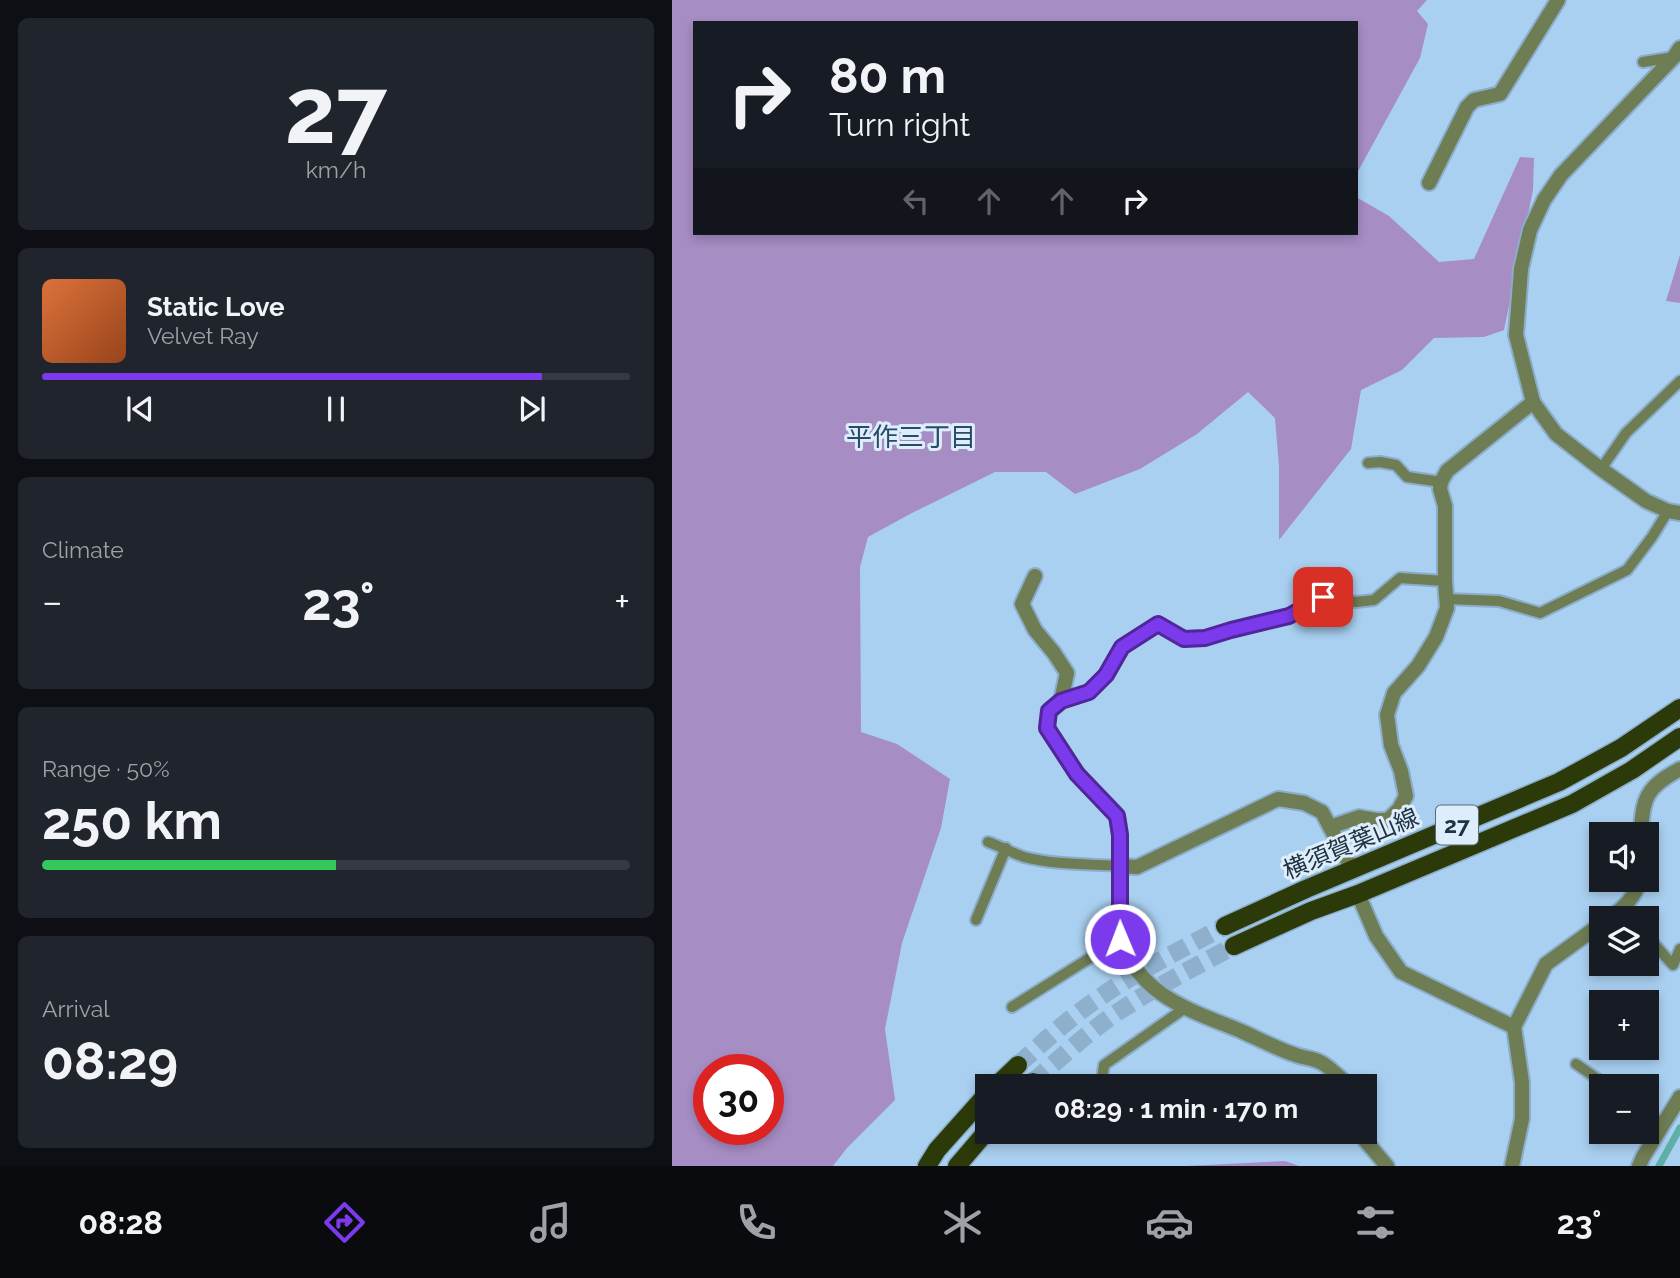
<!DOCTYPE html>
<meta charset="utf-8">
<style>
body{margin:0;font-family:Raleway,"Noto Sans JP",sans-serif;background:#20242c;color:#f1f3f6;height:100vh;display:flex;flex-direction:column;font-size:26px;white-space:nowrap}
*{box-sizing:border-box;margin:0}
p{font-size:23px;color:#9ea1a6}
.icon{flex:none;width:38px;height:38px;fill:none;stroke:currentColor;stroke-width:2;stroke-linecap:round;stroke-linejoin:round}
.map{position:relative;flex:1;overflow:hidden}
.drawer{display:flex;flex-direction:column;gap:18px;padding:18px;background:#0d0f14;width:672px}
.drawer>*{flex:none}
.guide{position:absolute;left:21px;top:21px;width:665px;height:214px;border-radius:0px;box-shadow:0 4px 10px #0003;background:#171b24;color:#f1f3f6;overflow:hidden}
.fabs{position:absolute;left:917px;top:822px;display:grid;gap:14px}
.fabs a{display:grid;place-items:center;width:70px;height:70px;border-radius:0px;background:#171b24;box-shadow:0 4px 10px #0003;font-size:35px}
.speed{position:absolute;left:21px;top:1054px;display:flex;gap:14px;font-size:35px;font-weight:700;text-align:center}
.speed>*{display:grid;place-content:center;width:91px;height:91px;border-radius:50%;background:#171b24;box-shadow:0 4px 10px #0003;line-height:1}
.speed .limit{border:10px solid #d22;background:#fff;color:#111}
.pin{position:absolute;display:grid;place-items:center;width:60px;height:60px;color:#fff;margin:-30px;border-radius:14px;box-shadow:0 4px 10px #0006}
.me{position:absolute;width:77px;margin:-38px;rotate:359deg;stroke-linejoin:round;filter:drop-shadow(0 0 5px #0008)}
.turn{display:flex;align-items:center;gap:24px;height:147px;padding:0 21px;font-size:32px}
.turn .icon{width:91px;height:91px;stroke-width:2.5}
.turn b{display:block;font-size:49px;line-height:60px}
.lanes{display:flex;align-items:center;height:66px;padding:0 21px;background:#0003;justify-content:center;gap:35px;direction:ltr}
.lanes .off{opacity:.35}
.big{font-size:52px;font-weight:700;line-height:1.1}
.drawer .card{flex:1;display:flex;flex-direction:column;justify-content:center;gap:10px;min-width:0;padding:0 24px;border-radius:10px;background:#20242c}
.drawer .dial{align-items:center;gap:0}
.dial b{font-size:91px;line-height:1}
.song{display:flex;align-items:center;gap:21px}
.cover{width:84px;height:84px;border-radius:10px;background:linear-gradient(135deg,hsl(20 70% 55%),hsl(20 70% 35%))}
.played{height:7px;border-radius:4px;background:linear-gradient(90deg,#7c3aed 85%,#363941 85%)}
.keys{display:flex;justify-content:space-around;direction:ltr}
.heat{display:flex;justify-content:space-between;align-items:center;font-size:38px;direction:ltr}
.charge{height:10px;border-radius:5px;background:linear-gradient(90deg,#34c759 50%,#363941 0)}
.trip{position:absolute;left:303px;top:1074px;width:402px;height:70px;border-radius:0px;background:#171b24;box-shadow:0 4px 10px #0003;font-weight:700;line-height:70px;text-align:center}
.tabs{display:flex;height:112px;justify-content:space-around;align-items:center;background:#090b0e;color:#9ea1a6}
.tabs .icon{width:49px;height:49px}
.tabs .current{color:#7c3aed}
.tabs b{font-size:32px;color:#f1f3f6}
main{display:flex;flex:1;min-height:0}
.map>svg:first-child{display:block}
.forest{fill:#a68dc4;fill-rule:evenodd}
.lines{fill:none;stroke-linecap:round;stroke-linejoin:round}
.stream{stroke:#5eb0a6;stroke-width:7}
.primary-tunnel{stroke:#8eb0cd;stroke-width:18;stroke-dasharray:18 9;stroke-linecap:butt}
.lane-casing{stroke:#8badca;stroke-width:14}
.street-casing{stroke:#8badca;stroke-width:18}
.primary-casing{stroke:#8badca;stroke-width:21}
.lane{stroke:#6e7d53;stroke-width:10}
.street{stroke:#6e7d53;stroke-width:14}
.primary{stroke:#2c3a09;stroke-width:18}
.route-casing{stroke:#51269a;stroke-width:18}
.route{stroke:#7c3aed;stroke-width:12}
.labels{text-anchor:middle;stroke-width:6;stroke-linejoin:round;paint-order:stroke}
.shield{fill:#deedfb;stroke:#5a6a77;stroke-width:2}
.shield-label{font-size:23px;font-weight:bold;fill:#22323f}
.street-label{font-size:24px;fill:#22323f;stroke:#deedfb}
.neighbourhood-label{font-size:26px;fill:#284a66;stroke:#deedfb}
</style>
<main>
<section class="drawer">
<div class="card dial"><b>27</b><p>km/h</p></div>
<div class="card">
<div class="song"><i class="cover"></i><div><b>Static Love</b><p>Velvet Ray</p></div></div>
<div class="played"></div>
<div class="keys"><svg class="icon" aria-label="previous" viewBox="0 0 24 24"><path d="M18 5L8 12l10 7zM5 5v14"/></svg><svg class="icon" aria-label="pause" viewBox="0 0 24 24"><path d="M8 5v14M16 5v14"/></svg><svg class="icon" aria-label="next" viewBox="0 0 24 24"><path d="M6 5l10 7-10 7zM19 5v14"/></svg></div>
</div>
<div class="card"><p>Climate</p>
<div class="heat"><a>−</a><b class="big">23°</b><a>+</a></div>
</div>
<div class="card"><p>Range · 50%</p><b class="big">250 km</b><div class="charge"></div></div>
<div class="card"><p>Arrival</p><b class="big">08:29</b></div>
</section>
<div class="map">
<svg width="1008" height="1166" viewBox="0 0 1008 1166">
<rect width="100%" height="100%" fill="#a9d0f1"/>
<g class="forest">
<path d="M0,0H755L745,11L756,24L748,58L684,175V23H23V233H684V197L717,216L767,262L802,259L848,157L862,158L861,190L832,330L812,337L762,338L730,370L689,390L679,449L607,540V467L603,418L576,392L525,434L468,469L403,494L374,472H323L238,514L196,537L188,567L189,732L225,744L278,779L269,828L230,943L213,1029L223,1100L175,1148L161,1166H0ZM37,1069H96V1129H37Z"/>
<path d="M1008,255V303L994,301Z"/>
<path d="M613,1161L627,1166H514Z"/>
</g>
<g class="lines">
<path class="stream" d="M987,1166L1008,1128"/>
<g class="primary-tunnel">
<path d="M346,1065C370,1043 394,1021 421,1002C462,973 508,950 553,926"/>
<path d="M361,1082C386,1060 412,1036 440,1016C479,989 521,968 562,946"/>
</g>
<defs>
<g id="lane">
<path d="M971,62L1002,57"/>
<path d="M696,463L708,462L724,465L735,477L769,482"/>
<path d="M929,469L954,433L1008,381"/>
<path d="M774,599L827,601L868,613L955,570L980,537L996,511"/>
<path d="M389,701L417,692L434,675L450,647L486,624L512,639L533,638L559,630L617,616L651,597L684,602L702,600L728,578L773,581"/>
<path d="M316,842C328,846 340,853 352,857C383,865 416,864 448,866"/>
<path d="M951,909L960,919"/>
<path d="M304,920L334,848"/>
<path d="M975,936L1001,965L1008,949"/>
<path d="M340,1007L448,939"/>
<path d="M904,1064L937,1087"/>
<path d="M429,1087L432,1065L513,1008"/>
<path d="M975,1113L991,1124"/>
</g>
<g id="street">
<path d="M1008,48L1002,57L889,175L872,200L858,230L849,269L844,335L861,402L884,434L929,469L974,501L996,511L1008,513"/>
<path d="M757,183L795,107L802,100L828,94L886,0"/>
<path d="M363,576L350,604L363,630L382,653L395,673L389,701L377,711L375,728L405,774L445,815L448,835V939C469,997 518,1010 569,1031C587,1039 605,1049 624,1055C632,1058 642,1058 650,1063C659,1068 667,1077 675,1084L676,1087"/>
<path d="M658,827L687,817L704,820H716L727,809L734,796L729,771L719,745L715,715L722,693L746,666L764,637L775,608L773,581V506L768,489L769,482L775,471L861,402"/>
<path d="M969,835C970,797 975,787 1008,769"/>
<path d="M448,866L465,867L606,799L632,803L650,812L680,869"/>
<path d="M686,894L704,936L729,972L842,1027"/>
<path d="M937,919C951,908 963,898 968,880"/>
<path d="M690,1132L692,1139L715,1166"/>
<path d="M840,1166L850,1119V1082L842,1027L874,964L929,924"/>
<path d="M967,1166L971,1157L1008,1097"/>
</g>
<g id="primary">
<path d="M553,926L634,889L887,782L949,748L1008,708"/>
<path d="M562,946L639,911L686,894L900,804L960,770L1008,737"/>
<path d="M323,1087L346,1065"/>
<path d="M356,1087L361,1082"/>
<path d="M255,1166L265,1150L315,1094"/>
<path d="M285,1166L315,1131"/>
</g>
</defs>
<use href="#lane" class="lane-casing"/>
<use href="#street" class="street-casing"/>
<use href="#primary" class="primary-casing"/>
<use href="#lane" class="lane"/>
<use href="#street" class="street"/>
<use href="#primary" class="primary"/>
</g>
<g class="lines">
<defs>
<path id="route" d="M448,939V835L445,816L405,774L375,728L377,711L389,701L417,692L434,675L450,647L486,624L512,639L533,638L559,630L617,616L651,597"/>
</defs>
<use href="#route" class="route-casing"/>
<use href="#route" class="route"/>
</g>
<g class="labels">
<rect class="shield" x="764" y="805.5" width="42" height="39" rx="5"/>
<g class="shield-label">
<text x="785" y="833">27</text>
</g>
<g class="street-label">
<text transform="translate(679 844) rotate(-23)" y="8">横須賀葉山線</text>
</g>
<g class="neighbourhood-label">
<text x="239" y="446">平作三丁目</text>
</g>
</g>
</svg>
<div class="fabs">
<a><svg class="icon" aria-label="sound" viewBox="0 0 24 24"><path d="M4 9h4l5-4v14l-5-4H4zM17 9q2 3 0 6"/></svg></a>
<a><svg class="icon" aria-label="layers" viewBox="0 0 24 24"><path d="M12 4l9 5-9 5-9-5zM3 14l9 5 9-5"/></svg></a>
<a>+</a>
<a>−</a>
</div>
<div class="speed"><div class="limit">30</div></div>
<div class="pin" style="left:651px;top:597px;background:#d93025"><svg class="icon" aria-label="arrive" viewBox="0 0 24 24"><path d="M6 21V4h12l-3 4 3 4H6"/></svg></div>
<svg class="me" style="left:448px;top:939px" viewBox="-20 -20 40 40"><circle r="17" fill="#7c3aed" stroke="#fff" stroke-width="3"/><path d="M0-11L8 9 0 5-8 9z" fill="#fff"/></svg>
<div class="trip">08:29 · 1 min · 170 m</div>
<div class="guide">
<div class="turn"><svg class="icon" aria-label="right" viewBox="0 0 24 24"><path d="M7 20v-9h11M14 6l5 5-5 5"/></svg><div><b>80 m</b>Turn right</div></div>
<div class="lanes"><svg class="icon off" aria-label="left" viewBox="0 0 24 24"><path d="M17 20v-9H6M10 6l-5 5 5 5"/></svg><svg class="icon off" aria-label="ahead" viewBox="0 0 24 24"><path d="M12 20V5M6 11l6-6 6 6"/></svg><svg class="icon off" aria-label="ahead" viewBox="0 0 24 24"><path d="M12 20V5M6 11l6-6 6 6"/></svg><svg class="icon" aria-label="right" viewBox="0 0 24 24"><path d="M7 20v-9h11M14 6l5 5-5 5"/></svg></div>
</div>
</div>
</main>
<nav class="tabs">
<b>08:28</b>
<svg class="icon current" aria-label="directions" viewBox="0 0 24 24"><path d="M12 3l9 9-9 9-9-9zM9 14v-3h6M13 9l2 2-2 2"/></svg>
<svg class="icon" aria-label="music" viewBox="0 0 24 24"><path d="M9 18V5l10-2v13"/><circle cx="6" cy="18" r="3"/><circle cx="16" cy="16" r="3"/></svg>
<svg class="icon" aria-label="phone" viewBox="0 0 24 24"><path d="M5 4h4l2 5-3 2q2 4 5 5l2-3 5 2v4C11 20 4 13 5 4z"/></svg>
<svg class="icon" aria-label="climate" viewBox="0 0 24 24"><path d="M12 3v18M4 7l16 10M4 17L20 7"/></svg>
<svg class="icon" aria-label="car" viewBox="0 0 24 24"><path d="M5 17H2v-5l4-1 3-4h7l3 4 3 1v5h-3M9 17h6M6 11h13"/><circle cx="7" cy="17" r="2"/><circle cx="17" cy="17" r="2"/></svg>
<svg class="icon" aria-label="filters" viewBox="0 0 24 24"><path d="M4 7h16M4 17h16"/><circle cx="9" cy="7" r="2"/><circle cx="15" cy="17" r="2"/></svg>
<b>23°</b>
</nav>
